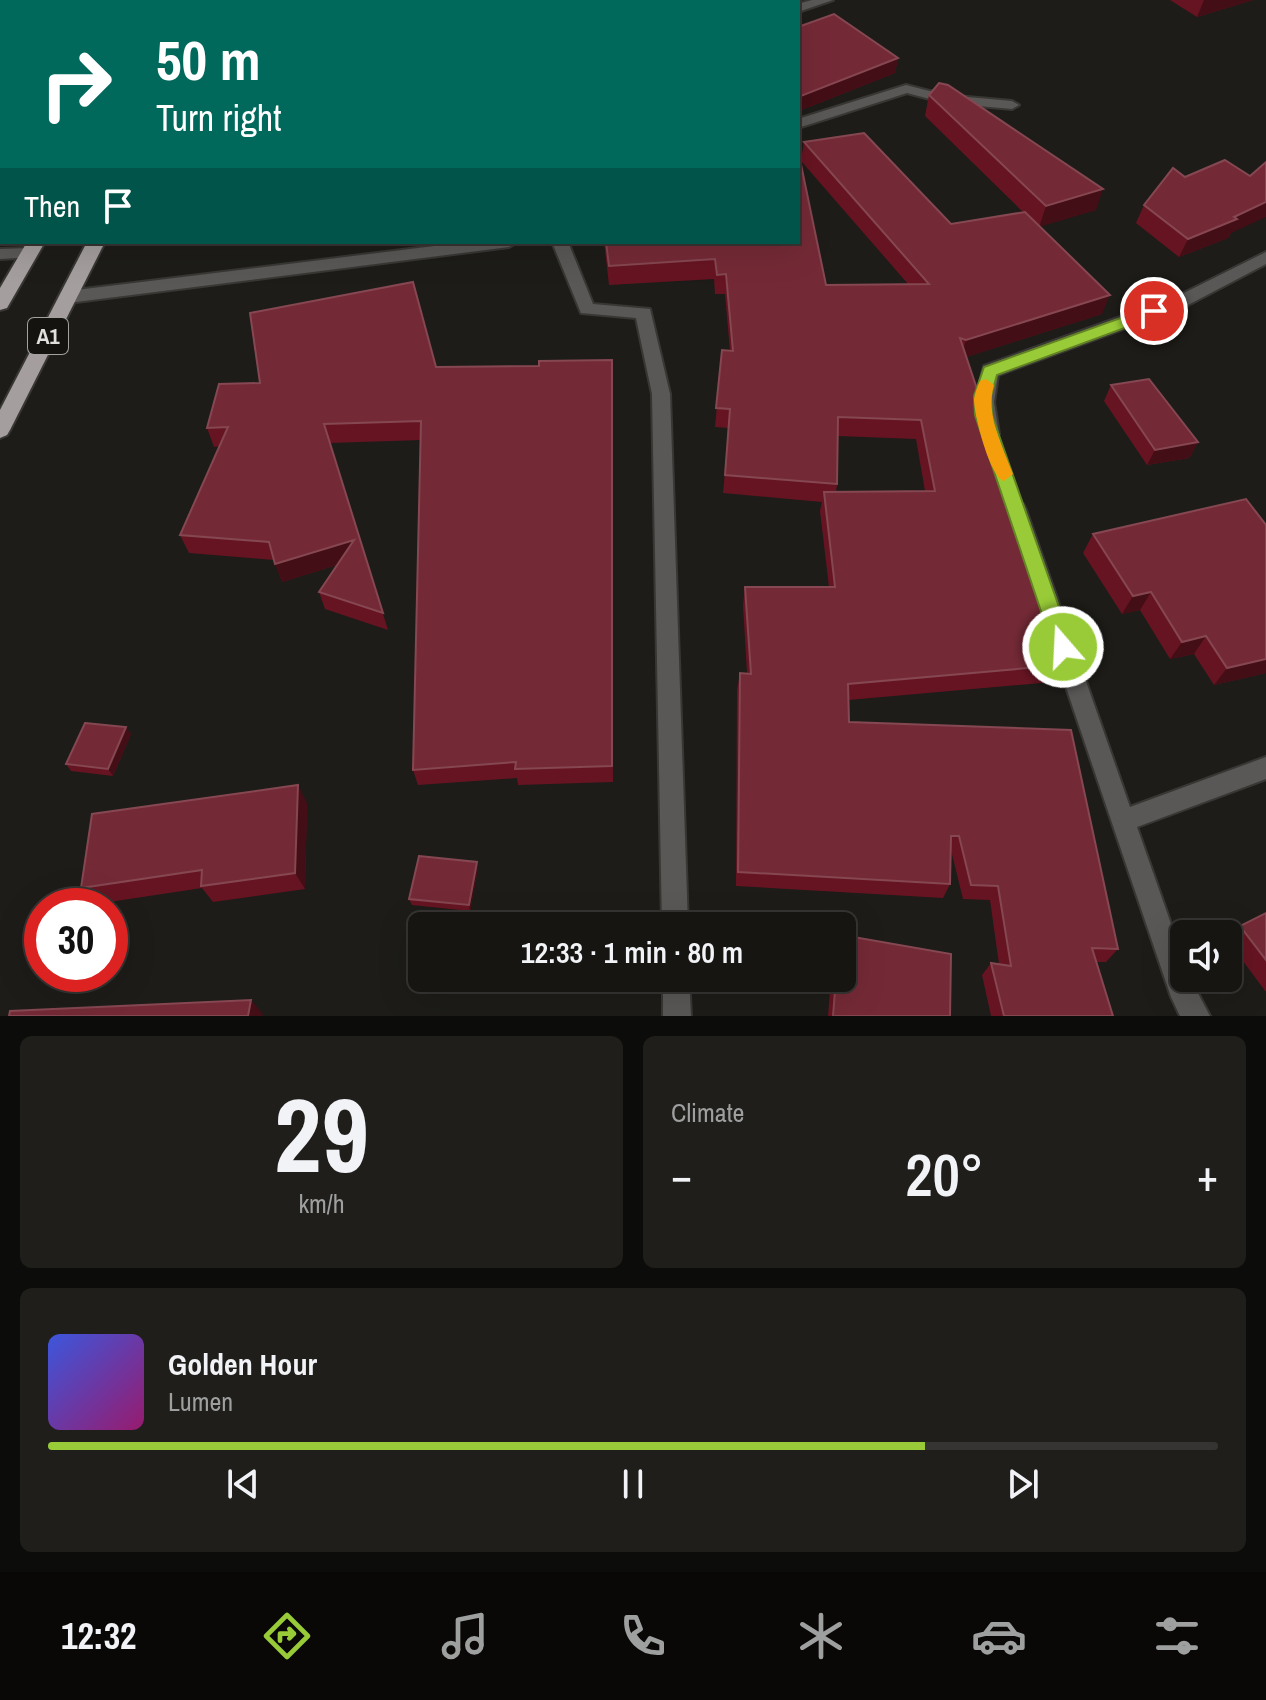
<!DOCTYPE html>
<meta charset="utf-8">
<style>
body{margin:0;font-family:"Archivo Narrow",sans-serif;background:#1f1e1b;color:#f1f3f6;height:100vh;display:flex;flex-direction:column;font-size:30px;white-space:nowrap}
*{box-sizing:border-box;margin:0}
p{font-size:26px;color:#9e9f9f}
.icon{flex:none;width:44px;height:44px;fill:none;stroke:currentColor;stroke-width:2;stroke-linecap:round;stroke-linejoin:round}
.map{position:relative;height:1016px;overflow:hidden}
.panel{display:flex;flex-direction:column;gap:20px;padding:20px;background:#0c0c0a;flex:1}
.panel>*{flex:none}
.guide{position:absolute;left:0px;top:0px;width:800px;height:244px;box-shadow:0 8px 32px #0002,0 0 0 2px #353432;background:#00695c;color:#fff;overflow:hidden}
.fabs{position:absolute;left:1170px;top:920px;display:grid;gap:16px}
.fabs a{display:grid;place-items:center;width:72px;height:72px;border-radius:12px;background:#161512;box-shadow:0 8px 32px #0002,0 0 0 2px #353432;font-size:40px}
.speed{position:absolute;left:24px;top:888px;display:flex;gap:16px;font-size:40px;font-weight:700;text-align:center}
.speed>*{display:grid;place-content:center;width:104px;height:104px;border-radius:50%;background:#161512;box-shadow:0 8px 32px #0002,0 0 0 2px #353432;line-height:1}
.speed .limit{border:12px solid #d22;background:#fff;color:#111}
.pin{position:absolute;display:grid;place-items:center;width:68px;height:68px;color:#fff;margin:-34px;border:4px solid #fff;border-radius:50%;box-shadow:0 2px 8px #0007}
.me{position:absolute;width:88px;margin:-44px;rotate:341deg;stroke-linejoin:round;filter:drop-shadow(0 0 6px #0008)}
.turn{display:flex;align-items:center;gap:28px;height:168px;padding:0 24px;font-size:36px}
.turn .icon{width:104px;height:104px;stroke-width:2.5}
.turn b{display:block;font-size:56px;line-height:68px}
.then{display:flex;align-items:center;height:76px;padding:0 24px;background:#0003;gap:16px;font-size:30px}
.big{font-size:60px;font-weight:600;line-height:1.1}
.panel .tile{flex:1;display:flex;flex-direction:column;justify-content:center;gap:12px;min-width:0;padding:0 28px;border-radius:12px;background:#1f1e1b}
.panel .dial{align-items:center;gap:0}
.dial b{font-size:104px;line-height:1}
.song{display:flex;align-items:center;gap:24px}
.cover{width:96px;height:96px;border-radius:12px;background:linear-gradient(135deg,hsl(230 70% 55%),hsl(320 70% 35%))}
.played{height:8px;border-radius:4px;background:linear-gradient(90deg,#98cb37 75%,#353432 75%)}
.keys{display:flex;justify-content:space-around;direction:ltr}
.heat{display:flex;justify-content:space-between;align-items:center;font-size:44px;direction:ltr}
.panel .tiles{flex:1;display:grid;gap:20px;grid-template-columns:1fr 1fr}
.tile:last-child{grid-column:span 2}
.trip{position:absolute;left:408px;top:912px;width:448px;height:80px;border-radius:12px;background:#161512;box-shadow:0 8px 32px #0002,0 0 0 2px #353432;font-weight:600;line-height:80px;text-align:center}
.menu{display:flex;height:128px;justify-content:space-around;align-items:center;background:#090807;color:#9e9f9f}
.menu .icon{width:56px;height:56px}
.menu .selected{color:#98cb37}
.menu b{font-size:36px;color:#f1f3f6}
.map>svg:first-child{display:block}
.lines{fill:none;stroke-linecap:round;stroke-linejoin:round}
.minor-casing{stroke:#383734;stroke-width:4}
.trunk-casing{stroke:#383734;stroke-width:4}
.minor{fill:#5a5757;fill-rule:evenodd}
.trunk{fill:#a49e9e;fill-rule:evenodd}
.wall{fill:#671422;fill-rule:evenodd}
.shaded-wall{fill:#440e16}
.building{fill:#742a36;stroke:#854751;stroke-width:2}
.route{fill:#98cb37;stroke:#638424;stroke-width:2}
.slow{fill:#f59e0b}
.labels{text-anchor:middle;stroke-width:6;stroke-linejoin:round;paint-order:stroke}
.shield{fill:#14130f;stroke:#a4a2a0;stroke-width:2}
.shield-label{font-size:22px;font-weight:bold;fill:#e1e0de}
</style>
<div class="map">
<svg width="1266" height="1016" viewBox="0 0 1266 1016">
<rect width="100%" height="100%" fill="#1d1c18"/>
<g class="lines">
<defs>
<g id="minor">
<path d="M812,0H833L798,12V4Z"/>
<path d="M906,85L945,95L1012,101L1019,105L1012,109L945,103L907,93L798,128V119Z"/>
<path d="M467,242H517L509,247L68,303L59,297L68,291Z"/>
<path d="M552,242H568L593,304L650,309L670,394L688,926H662L652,394L636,318L581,313Z"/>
<path d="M29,248L35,249L37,253L35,257L0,259V249Z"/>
<path d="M1266,252V264L1188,305L998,375L994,402L999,434L990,441L983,439L975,402L984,366L1176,297Z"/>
<path d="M1016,502L1023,504L1026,510L1130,807L1266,757V779L1137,827L1184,961V978H1190L1210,1016H1180L1171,997L1006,510L1009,504Z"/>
<path d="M663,978H689L691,1016H663Z"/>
</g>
<g id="trunk">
<path d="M27,242H45L7,308L0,310V288Z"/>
<path d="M87,242H105L10,430L7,435L0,438V410Z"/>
</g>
</defs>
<use href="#minor" class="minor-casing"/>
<use href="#trunk" class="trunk-casing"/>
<use href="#minor" class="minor"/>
<use href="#trunk" class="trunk"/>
</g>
<g class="wall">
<path d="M1170,0H1253L1197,17Z"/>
<path d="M798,27L898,58L895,73L799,111Z"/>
<path d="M929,95L1096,210L1040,226L1102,314L966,357L1034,572L1030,580L1062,665L1052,682L848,700L849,722L1118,949L1106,962H1097L1113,1016H991L982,975L991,963L999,964L990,900L963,899L951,850L950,884L943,898L736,886L737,690L740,673H747L743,605L745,587H829L820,511L822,502L723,493L729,428L715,427L722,350L730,351L725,294H715L714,279L609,285L604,242H798L826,285L908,284L801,161L804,142L951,224L1023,212L925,116ZM838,436L916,439L925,491L836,492L837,484Z"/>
<path d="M1144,205L1231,233L1228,238L1179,257L1136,223Z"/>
<path d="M612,360L613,782L518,785L517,778L418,785L413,770L421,440L330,443L388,630L325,609L319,592L337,565L282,582L274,560L189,553L180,535L220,446L214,447L207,428L260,383L436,367L539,366Z"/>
<path d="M1111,385L1198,442L1189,458L1147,465L1104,401Z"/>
<path d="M1266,525V673L1214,685L1194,654L1170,659L1140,610L1122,614L1083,553L1093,534Z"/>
<path d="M131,734L113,776L71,771L66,764Z"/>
<path d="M307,803L305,889L213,902L202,888L96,904L81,888Z"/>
<path d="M478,868L470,911L412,905L409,899Z"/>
<path d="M1266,913V992L1228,941V936L1240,926Z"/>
<path d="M831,978H842L950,1016H828Z"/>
</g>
<g class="shaded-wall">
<path d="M1204,0H1253L1197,17Z"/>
<path d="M898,58L895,73L799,111L801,96Z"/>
<path d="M1103,189L1096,210L1039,227L1046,206Z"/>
<path d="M1266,202V217L1231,233L1228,238L1179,257L1188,239Z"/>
<path d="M309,242H341L311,247Z"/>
<path d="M1110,295L1102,314L960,359L966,340Z"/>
<path d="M1198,442L1189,458L1147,465L1155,450Z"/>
<path d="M354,540L359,558L282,582L275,564Z"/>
<path d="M1151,592L1140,610L1122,614L1133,596Z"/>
<path d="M1206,636L1194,654L1170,659L1182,642Z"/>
<path d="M1266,659V673L1214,685L1227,668Z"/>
<path d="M126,727L131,734L113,776L108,769Z"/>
<path d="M298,785L307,803L305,889L295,873Z"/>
<path d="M477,862L478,868L470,911L469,905Z"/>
<path d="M251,1000L263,1014L262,1016H248Z"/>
</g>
<g class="building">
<path d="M461,0H495L497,2H463Z"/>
<path d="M501,0H592L594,2H498Z"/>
<path d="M834,14L898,58L801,96L798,94V27Z"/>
<path d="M939,83L948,85L1103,189L1046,206L929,95Z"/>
<path d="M864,133L951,224L1025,212L1110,295L966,340L960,338L1022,524L1034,572H1028L1062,665L848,684L849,722L1071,730L1118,949L1092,948L1113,1016H1004L991,963L1011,966L998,886L971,885L959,836H951L950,884L738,872L740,673L751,674L745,587H835L824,492L935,491L921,420L838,417L837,484L725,475L730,409L716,408L722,350L733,351L726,274L717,275L715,259L609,266L606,242H798V150L826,285L929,284L804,142Z"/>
<path d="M1225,160L1250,176L1266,162V202L1234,217L1237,219L1188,239L1144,205L1173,168L1185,177Z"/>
<path d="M413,282L436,367L539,366V361L612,360V766L515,769L516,762L413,770L421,421L324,424L383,613L319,592L354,540L275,564L269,542L180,535L228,427L207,428L219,384L260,383L250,313Z"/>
<path d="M1149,379L1198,442L1155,450L1111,385Z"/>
<path d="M1246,499L1266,525V659L1227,668L1206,636L1182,642L1151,592L1133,596L1093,534Z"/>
<path d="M85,723L126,727L108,769L66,764Z"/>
<path d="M298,785L295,873L201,886L202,870L81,888L92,814Z"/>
<path d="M419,856L477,862L469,905L409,899Z"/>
<path d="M1266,913V960L1240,926Z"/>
<path d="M842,935L951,954L950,1016H833L836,978H842Z"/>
<path d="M251,1000L248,1016H9L10,1011Z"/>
</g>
<path class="route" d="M1154,306L1162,311L1160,315L997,375L991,396L992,415L1073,647L1070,653L1063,656L1056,653L1053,647L975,415L974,396L984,367Z"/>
<path class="slow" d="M986,379L994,385C985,415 1003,447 1013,474L1004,481C990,477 974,415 974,399C975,393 977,387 980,381Z"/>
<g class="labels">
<rect class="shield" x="28" y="318" width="40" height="36" rx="6"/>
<g class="shield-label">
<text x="48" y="344">A1</text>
</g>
</g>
</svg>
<div class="fabs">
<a><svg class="icon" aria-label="sound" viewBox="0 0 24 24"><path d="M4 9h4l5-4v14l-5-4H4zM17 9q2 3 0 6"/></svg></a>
</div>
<div class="speed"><div class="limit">30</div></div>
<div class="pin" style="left:1154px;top:311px;background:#d93025"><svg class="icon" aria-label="arrive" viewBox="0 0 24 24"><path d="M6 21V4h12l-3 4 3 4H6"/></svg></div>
<svg class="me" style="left:1063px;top:647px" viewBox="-20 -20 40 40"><circle r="17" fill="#98cb37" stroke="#fff" stroke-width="3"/><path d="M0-11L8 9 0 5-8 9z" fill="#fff"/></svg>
<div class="trip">12:33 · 1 min · 80 m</div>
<div class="guide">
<div class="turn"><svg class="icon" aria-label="right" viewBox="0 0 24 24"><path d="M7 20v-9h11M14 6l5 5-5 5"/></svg><div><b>50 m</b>Turn right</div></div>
<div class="then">Then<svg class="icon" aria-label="arrive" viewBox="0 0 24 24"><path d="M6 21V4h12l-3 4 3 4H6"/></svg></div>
</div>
</div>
<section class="panel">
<div class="tiles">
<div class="tile dial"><b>29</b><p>km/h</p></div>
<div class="tile"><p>Climate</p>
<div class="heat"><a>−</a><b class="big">20°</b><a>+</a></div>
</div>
<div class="tile">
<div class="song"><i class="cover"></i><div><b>Golden Hour</b><p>Lumen</p></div></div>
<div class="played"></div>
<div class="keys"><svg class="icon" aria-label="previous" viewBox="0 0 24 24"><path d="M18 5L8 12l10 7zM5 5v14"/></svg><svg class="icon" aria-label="pause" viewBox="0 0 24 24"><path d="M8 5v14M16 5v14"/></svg><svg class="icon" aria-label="next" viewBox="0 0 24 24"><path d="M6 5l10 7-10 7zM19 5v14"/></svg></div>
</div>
</div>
</section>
<nav class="menu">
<b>12:32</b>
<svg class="icon selected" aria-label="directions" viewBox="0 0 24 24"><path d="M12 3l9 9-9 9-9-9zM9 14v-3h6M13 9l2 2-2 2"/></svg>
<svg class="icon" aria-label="music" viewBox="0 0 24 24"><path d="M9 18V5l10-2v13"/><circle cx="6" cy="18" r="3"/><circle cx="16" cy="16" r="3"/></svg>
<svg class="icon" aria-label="phone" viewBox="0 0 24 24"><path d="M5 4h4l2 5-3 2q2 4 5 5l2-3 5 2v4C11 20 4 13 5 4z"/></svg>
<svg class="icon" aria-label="climate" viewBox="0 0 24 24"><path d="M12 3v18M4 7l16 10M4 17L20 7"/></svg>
<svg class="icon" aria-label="car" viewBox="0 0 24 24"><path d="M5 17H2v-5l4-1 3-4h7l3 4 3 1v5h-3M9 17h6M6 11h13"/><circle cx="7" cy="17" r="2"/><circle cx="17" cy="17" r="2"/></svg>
<svg class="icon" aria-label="filters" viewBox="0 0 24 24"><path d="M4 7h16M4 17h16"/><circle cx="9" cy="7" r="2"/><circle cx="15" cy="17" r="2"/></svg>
</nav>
